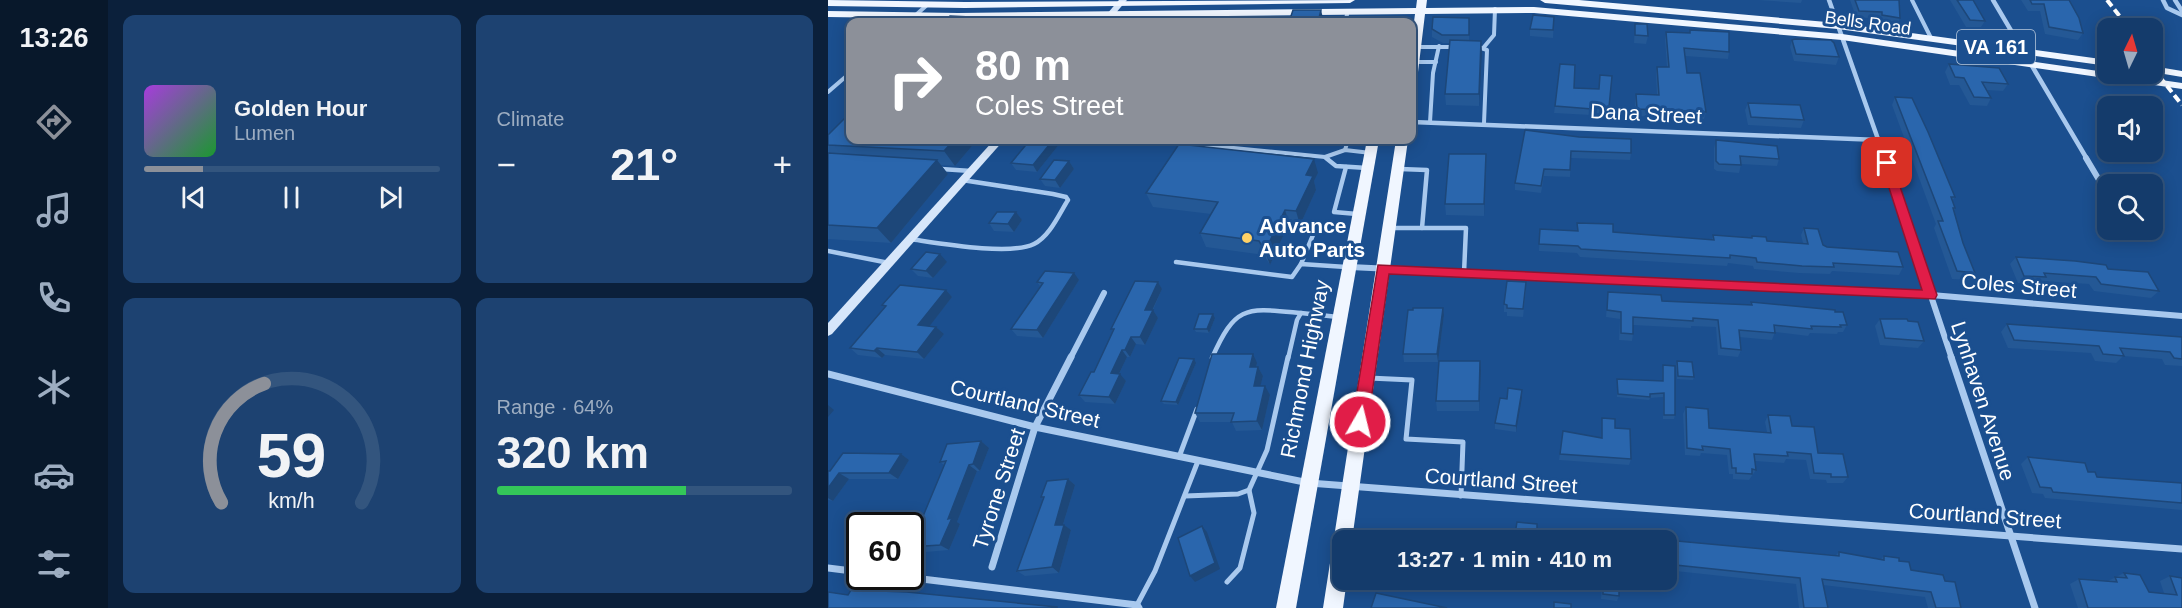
<!DOCTYPE html>
<meta charset="utf-8">
<style>
body{margin:0;font-family:Helvetica,sans-serif;background:#1d4271;color:#f1f3f6;height:100vh;display:flex;flex-direction:column;font-size:22px;white-space:nowrap}
*{box-sizing:border-box;margin:0}
p{font-size:20px;color:#9dadc1}
.icon{flex:none;width:33px;height:33px;fill:none;stroke:currentColor;stroke-width:2;stroke-linecap:round;stroke-linejoin:round}
.map{position:relative;flex:1;overflow:hidden}
.details{display:flex;flex-direction:column;gap:15px;padding:15px;background:#0b203b;width:720px}
.details>*{flex:none}
.banner{position:absolute;left:18px;top:18px;width:570px;height:126px;border-radius:12px;box-shadow:0 3px 15px #0003,0 0 0 2px #33557e;background:#8c9099;color:#fff;overflow:hidden}
.needle{width:39px;rotate:5deg}
.tools{position:absolute;left:1269px;top:18px;display:grid;gap:12px}
.tools a{display:grid;place-items:center;width:66px;height:66px;border-radius:12px;background:#143b6b;box-shadow:0 3px 15px #0003,0 0 0 2px #33557e;font-size:30px}
.speed{position:absolute;left:18px;top:512px;display:flex;gap:12px;font-size:30px;font-weight:700;text-align:center}
.speed>*{display:grid;place-content:center;width:78px;height:78px;border-radius:50%;background:#143b6b;box-shadow:0 3px 15px #0003,0 0 0 2px #33557e;line-height:1}
.speed .limit{border:3px solid #111;border-radius:9px;background:#fff;color:#111}
.pin{position:absolute;display:grid;place-items:center;width:51px;height:51px;color:#fff;margin:-26px;border-radius:12px;box-shadow:0 3px 9px #0006}
.me{position:absolute;width:66px;margin:-33px;rotate:8deg;stroke-linejoin:round;filter:drop-shadow(0 0 4px #0008)}
.turn{display:flex;align-items:center;gap:21px;height:126px;padding:0 30px;font-size:27px}
.turn .icon{width:78px;height:78px;stroke-width:2.5}
.turn b{display:block;font-size:42px;line-height:51px}
.big{font-size:45px;font-weight:600;line-height:1.1}
.details .card{flex:1;display:flex;flex-direction:column;justify-content:center;gap:9px;min-width:0;padding:0 21px;border-radius:12px;background:#1d4271}
.details .dial{align-items:center;gap:0}
.dial svg{height:156px;overflow:visible;fill:none;stroke:#33557e;stroke-width:7;stroke-linecap:round;text-anchor:middle}
.dial text{fill:#f1f3f6;stroke:none}
.song{display:flex;align-items:center;gap:18px}
.cover{width:72px;height:72px;border-radius:9px;background:linear-gradient(135deg,hsl(280 70% 55%),hsl(130 70% 35%))}
.played{height:6px;border-radius:3px;background:linear-gradient(90deg,#8c9099 20%,#33557e 20%)}
.keys{display:flex;justify-content:space-around;direction:ltr}
.heat{display:flex;justify-content:space-between;align-items:center;font-size:33px;direction:ltr}
.charge{height:9px;border-radius:4px;background:linear-gradient(90deg,#34c759 64%,#33557e 0)}
.details .tiles{flex:1;display:grid;gap:15px;grid-template-columns:repeat(2,1fr)}
.trip{position:absolute;left:504px;top:530px;width:345px;height:60px;border-radius:12px;background:#143b6b;box-shadow:0 3px 15px #0003,0 0 0 2px #33557e;font-weight:600;line-height:60px;text-align:center}
main{display:flex;flex:1;min-height:0}
.tab-bar{display:flex;flex-direction:column;width:108px;justify-content:space-around;align-items:center;background:#08182b;color:#9dadc1}
.tab-bar .icon{width:42px;height:42px}
.tab-bar .current{color:#8c9099}
.tab-bar b{font-size:27px;color:#f1f3f6}
.map>svg:first-child{display:block}
.lines{fill:none;stroke-linecap:round;stroke-linejoin:round}
.lane-far2{stroke:#a9c9ee;stroke-width:4}
.lane-far1{stroke:#a9c9ee;stroke-width:4.5}
.lane{stroke:#a9c9ee;stroke-width:5}
.street-far2{stroke:#a9c9ee;stroke-width:4.5}
.street-far1{stroke:#a9c9ee;stroke-width:6}
.street{stroke:#a9c9ee;stroke-width:7}
.secondary{fill:#d6e6fa;fill-rule:evenodd}
.primary{fill:#f0f6ff;fill-rule:evenodd}
.rail{stroke:#fff;stroke-width:4;stroke-dasharray:8 4;stroke-linecap:butt}
.wall{fill:#245895}
.shaded-wall{fill:#1d4779}
.building{fill:#2a66ad;stroke:#1d4779;stroke-width:1.5}
.route{fill:#e11d48;stroke:#92132f;stroke-width:1.5}
.poi-dot{fill:#ffd166;stroke:#1b4f8f;stroke-width:2}
.labels{text-anchor:middle;stroke-width:6;stroke-linejoin:round;paint-order:stroke}
.far-street-label{font-size:18px;fill:#fff;stroke:#1b4f8f}
.shield{fill:#1b4f8f;stroke:#bbcadd;stroke-width:1.5}
.shield-label{font-size:20px;font-weight:bold;fill:#fff}
.street-label{font-size:21px;fill:#fff;stroke:#1b4f8f}
.poi-label{font-size:21px;font-weight:bold;fill:#fff;stroke:#1b4f8f;text-anchor:start}
</style>
<main>
<nav class="tab-bar">
<b>13:26</b>
<svg class="icon current" aria-label="directions" viewBox="0 0 24 24"><path d="M12 3l9 9-9 9-9-9zM9 14v-3h6M13 9l2 2-2 2"/></svg>
<svg class="icon" aria-label="music" viewBox="0 0 24 24"><path d="M9 18V5l10-2v13"/><circle cx="6" cy="18" r="3"/><circle cx="16" cy="16" r="3"/></svg>
<svg class="icon" aria-label="phone" viewBox="0 0 24 24"><path d="M5 4h4l2 5-3 2q2 4 5 5l2-3 5 2v4C11 20 4 13 5 4z"/></svg>
<svg class="icon" aria-label="climate" viewBox="0 0 24 24"><path d="M12 3v18M4 7l16 10M4 17L20 7"/></svg>
<svg class="icon" aria-label="car" viewBox="0 0 24 24"><path d="M5 17H2v-5l4-1 3-4h7l3 4 3 1v5h-3M9 17h6M6 11h13"/><circle cx="7" cy="17" r="2"/><circle cx="17" cy="17" r="2"/></svg>
<svg class="icon" aria-label="filters" viewBox="0 0 24 24"><path d="M4 7h16M4 17h16"/><circle cx="9" cy="7" r="2"/><circle cx="15" cy="17" r="2"/></svg>
</nav>
<section class="details">
<div class="tiles">
<div class="card">
<div class="song"><i class="cover"></i><div><b>Golden Hour</b><p>Lumen</p></div></div>
<div class="played"></div>
<div class="keys"><svg class="icon" aria-label="previous" viewBox="0 0 24 24"><path d="M18 5L8 12l10 7zM5 5v14"/></svg><svg class="icon" aria-label="pause" viewBox="0 0 24 24"><path d="M8 5v14M16 5v14"/></svg><svg class="icon" aria-label="next" viewBox="0 0 24 24"><path d="M6 5l10 7-10 7zM19 5v14"/></svg></div>
</div>
<div class="card"><p>Climate</p>
<div class="heat"><a>−</a><b class="big">21°</b><a>+</a></div>
</div>
<div class="card dial"><svg viewBox="0 0 100 80">
<path d="M14 69A42 42 0 1 1 86 69"/>
<path d="M14 69A42 42 0 0 1 36 8" stroke="#8c9099"/>
<text x="50" y="56" font-size="32" font-weight="700">59</text>
<text x="50" y="72" font-size="11">km/h</text>
</svg></div>
<div class="card"><p>Range · 64%</p><b class="big">320 km</b><div class="charge"></div></div>
</div>
</section>
<div class="map">
<svg width="1354" height="608" viewBox="0 0 1354 608">
<rect width="100%" height="100%" fill="#1b4f8f"/>
<g class="lines">
<g class="lane-far2">
<path d="M1084,0L1103,38"/>
<path d="M80,22L99,5"/>
<path d="M359,22L362,13"/>
<path d="M517,22L520,11"/>
<path d="M587,47H626"/>
<path d="M650,47L659,50L656,123"/>
<path d="M656,47L666,35L667,9"/>
<path d="M588,62H608"/>
<path d="M0,92L22,73"/>
<path d="M602,122L605,73L611,46"/>
<path d="M365,144L497,157L517,150L543,153"/>
<path d="M517,150L520,140"/>
<path d="M497,157L500,159"/>
</g>
<g class="lane-far1">
<path d="M498,158L508,166L539,168"/>
<path d="M518,167L506,212L529,214"/>
<path d="M113,169L143,171"/>
<path d="M564,228H594L599,170L572,169"/>
<path d="M594,228H638L636,273"/>
<path d="M82,239C110,243 182,256 206,244C222,236 231,214 240,200L238,197L225,194L134,180"/>
<path d="M0,251L61,263"/>
<path d="M348,262L464,277L473,264L518,267"/>
<path d="M473,264L485,235"/>
<path d="M384,358C408,304 418,308 473,313"/>
<path d="M460,359L469,320L473,313L510,317"/>
</g>
<g class="lane">
<path d="M541,378L584,380L578,439L635,442L633,496"/>
<path d="M351,457L369,409"/>
<path d="M357,496L410,494L421,490L439,450L460,357"/>
<path d="M399,582L412,568L426,513L421,490"/>
<path d="M309,605L327,571L370,461"/>
</g>
<g class="street-far2">
<path d="M1001,0L1057,159"/>
<path d="M1165,0L1259,159"/>
<path d="M1335,0L1339,8L1354,15"/>
<path d="M1347,0L1354,11"/>
<path d="M584,122L1051,140"/>
</g>
<g class="street-far1">
<path d="M1057,158L1124,359"/>
<path d="M1258,158L1280,195"/>
<path d="M522,267L1103,295L1354,316"/>
<path d="M242,359L276,293"/>
</g>
<g class="street">
<path d="M1123,357L1207,608"/>
<path d="M0,374L207,427L481,483L1354,549"/>
<path d="M164,567L207,427L243,357"/>
<path d="M0,568L32,572"/>
<path d="M69,576L309,605L311,608"/>
</g>
<g class="secondary">
<path d="M291,0H299L280,22H272Z"/>
<path d="M166,140H176L4,334L0,336V323Z"/>
</g>
<g class="primary">
<path d="M0,0L137,2L527,0L522,3L137,8L0,6Z"/>
<path d="M589,0H599L598,8L706,7L1014,34L1354,83V89L1014,40L706,13L597,14L590,72L584,75V37L587,14L130,19L0,17V11L130,13L588,8Z"/>
<path d="M712,0H751L1010,23L1280,60V66L1010,29L717,3Z"/>
<path d="M1324,66L1354,71V77L1324,72Z"/>
<path d="M539,140H551L468,608H448Z"/>
<path d="M568,140H580L524,540H514V579H519L515,608H495Z"/>
</g>
<g class="rail">
<path d="M1279,0L1301,28"/>
<path d="M1324,67L1354,105"/>
</g>
</g>
<g class="wall">
<path d="M930,0H974L973,3Z"/>
<path d="M1022,0H1071L1072,18L1069,25L1051,22V19L1028,17Z"/>
<path d="M1122,0H1145L1157,21L1153,27H1138Z"/>
<path d="M1193,0H1241L1255,33L1250,40L1217,34L1212,11H1200Z"/>
<path d="M726,17L725,38L702,36V29Z"/>
<path d="M641,18V40L653,41L651,106L618,105L617,94L622,43H615L604,37V29Z"/>
<path d="M807,24L820,36L818,44L806,43Z"/>
<path d="M862,30L901,52L900,59L857,56L859,73L878,112L876,119L807,116V102L808,94L829,95L828,74L829,67H839L837,39L838,32L861,33Z"/>
<path d="M964,40L1011,57L1008,65L966,61L962,47Z"/>
<path d="M1121,64L1180,84L1175,91L1159,90L1163,98L1159,106L1142,105L1131,85H1122L1117,72Z"/>
<path d="M784,76L780,114L764,113L763,115L726,113L727,106L746,88L770,89Z"/>
<path d="M1067,97L1127,197L1124,201L1127,208L1126,211L1135,243L1147,273L1141,280L1124,279L1106,228L1108,224L1064,105Z"/>
<path d="M920,103L976,120L973,128L920,125L917,110Z"/>
<path d="M697,130L803,153L802,160L743,158L742,177L716,176L713,193L687,190V183Z"/>
<path d="M149,140L127,166L113,165L120,174L63,243L0,239V145Z"/>
<path d="M202,140H238L236,142H233L209,172L188,170L183,163Z"/>
<path d="M432,140H499L498,141H464L462,145Z"/>
<path d="M888,140L951,159L949,166L913,164L911,173L889,171L886,169V148Z"/>
<path d="M241,161L246,169L232,188L217,186L212,179Z"/>
<path d="M658,166L656,216L618,215L617,204Z"/>
<path d="M490,173L486,181L488,190L472,225L461,223L442,265L436,255L378,247L372,233L383,214L325,207L318,193Z"/>
<path d="M188,212L194,220L186,232L166,231L161,223Z"/>
<path d="M749,223L785,232L884,240L885,235L923,238L924,236L939,241L975,243L973,235L976,228L995,245L999,247L1075,267L1071,275L1004,271L1002,274L971,273L926,269L925,266L900,263L899,266L752,257L749,253L711,251L712,229L749,231Z"/>
<path d="M1188,257L1280,269L1331,291L1323,298L1266,291L1261,284L1214,281L1211,285L1190,283L1182,264Z"/>
<path d="M119,262L105,278L90,276L83,269Z"/>
<path d="M251,280L215,338L189,336L183,329L212,286L209,282Z"/>
<path d="M330,282L334,289L325,310L330,318L317,345L308,344L302,357H299L291,374L298,381L287,404L257,402L251,395L266,372L285,331L283,329Z"/>
<path d="M118,290L124,297L101,326L108,327L116,334L96,359L57,355L54,358L30,355L22,348L57,307L54,305Z"/>
<path d="M698,290L695,317L679,316V312H676V304Z"/>
<path d="M780,292L834,301L922,305L923,302L1007,312L1019,325L1015,332H1010L1009,334L982,333L980,336L947,332L944,340L911,337L913,350L910,357L890,355L888,327L863,326V328L805,325V334L804,341L791,340L792,319L778,317Z"/>
<path d="M615,308L616,315L610,362H576L575,354Z"/>
<path d="M385,314L387,318L381,333L368,332L366,329Z"/>
<path d="M1052,319L1080,321L1096,341L1090,348L1052,345L1047,326Z"/>
<path d="M1179,324L1354,337V366L1337,365L1334,359L1295,356L1288,363L1267,361L1263,353L1180,348L1173,332Z"/>
<path d="M849,361L866,377L865,380L849,379L848,365Z"/>
<path d="M368,363L350,405L336,404L333,401Z"/>
<path d="M429,363L428,367H430L435,376L432,386L442,395L434,430L408,431L404,422H372L367,413Z"/>
<path d="M835,365L847,415L846,419H835V397L822,398L821,400L789,397V379L834,381V369Z"/>
<path d="M653,371L651,411H609L608,401Z"/>
<path d="M694,390L688,432L667,429V423L679,399Z"/>
<path d="M858,407L881,428L939,432L937,422L940,415L964,426L990,453L1020,477L1015,483H999L998,480L982,479L978,460L958,459L956,463L927,461L928,470L921,480L905,479V474H901L899,455L873,453L872,456L857,455L855,414Z"/>
<path d="M774,418L787,428L803,459L801,465L731,460L735,431L773,438Z"/>
<path d="M153,441L161,448L152,471H149L129,522L132,524L121,550L86,553L82,552V547L116,465L112,462Z"/>
<path d="M73,454L81,460L70,479H21L5,501L0,500V471Z"/>
<path d="M1200,457L1260,472L1269,477L1354,483V510L1217,498L1215,494L1204,493L1193,464Z"/>
<path d="M240,479L247,485L235,525L243,530L231,573L197,576L189,571L215,499L213,497Z"/>
<path d="M838,540L1008,555L1011,552L1053,559L1056,556L1071,561L1083,570L1117,581L1133,608H1100L1097,597L995,585L1000,608H971L968,584L838,570Z"/>
<path d="M1296,573L1321,592L1336,593L1332,581L1342,576L1354,608H1250L1242,584L1251,579L1280,581Z"/>
<path d="M777,579H808L807,582L791,581V596L789,601L773,599L774,586L775,581H777Z"/>
</g>
<g class="shaded-wall">
<path d="M493,10L496,22H490Z"/>
<path d="M653,41L654,52L651,106V94Z"/>
<path d="M126,140H149L127,166L116,151Z"/>
<path d="M225,140H232L233,142L209,172L205,165Z"/>
<path d="M658,154V166L656,216V204Z"/>
<path d="M486,159L490,173L486,181L488,190L472,225L468,211L478,175Z"/>
<path d="M109,160L120,174L63,243L49,228Z"/>
<path d="M241,161L246,169L232,188L227,180Z"/>
<path d="M457,210L461,223L442,265L437,251Z"/>
<path d="M188,212L194,220L186,232L180,224Z"/>
<path d="M112,254L119,262L105,278L98,271Z"/>
<path d="M246,273L251,280L215,338L209,330Z"/>
<path d="M330,282L334,289L321,317L317,310Z"/>
<path d="M118,290L124,297L97,332L90,325Z"/>
<path d="M615,308L616,315L610,362L609,354Z"/>
<path d="M325,310L330,318L317,345L312,337Z"/>
<path d="M385,314L387,318L381,333L379,329Z"/>
<path d="M108,327L116,334L96,359L89,352Z"/>
<path d="M303,337L308,344L302,357L297,350Z"/>
<path d="M49,348L57,355L54,358L46,351Z"/>
<path d="M294,350L299,357L288,380L283,373Z"/>
<path d="M425,354L429,363L426,376L422,367Z"/>
<path d="M366,359L368,363L350,405L348,402Z"/>
<path d="M652,361L653,371L651,411V401Z"/>
<path d="M430,367L435,376L430,395L426,386Z"/>
<path d="M292,374L298,381L287,404L281,397Z"/>
<path d="M437,386L442,395L434,430L429,421Z"/>
<path d="M694,390V397L688,432V426Z"/>
<path d="M0,405L6,410L0,417Z"/>
<path d="M153,441L161,448L152,471L145,464Z"/>
<path d="M73,454L81,460L70,479L61,473Z"/>
<path d="M141,465L149,471L129,522L132,524L121,550L112,545L120,519Z"/>
<path d="M11,473L21,479L5,501L0,498V488Z"/>
<path d="M240,479L247,485L233,531L227,525Z"/>
<path d="M236,525L243,530L231,573L224,567Z"/>
<path d="M374,526L379,532L392,569L367,582L362,576Z"/>
</g>
<g class="building">
<path d="M1027,0H1071L1072,18L1054,15V12L1031,11Z"/>
<path d="M1129,0H1145L1157,21L1142,20Z"/>
<path d="M1202,0H1241L1251,18L1255,33L1221,27L1216,4H1204Z"/>
<path d="M465,10H493L490,22H461Z"/>
<path d="M705,15L726,17L725,30L702,29Z"/>
<path d="M122,16L229,21L228,22H115Z"/>
<path d="M605,17L641,18V35H614L604,29Z"/>
<path d="M807,24H819L820,36L807,35Z"/>
<path d="M862,30L901,32V52L856,48L859,73H872L878,112L809,109L808,94L831,95L829,67H841L838,32L862,33Z"/>
<path d="M967,39L1003,40L1006,43L1011,57L968,54L964,40Z"/>
<path d="M622,40L653,41L651,94H617Z"/>
<path d="M732,64L747,65L746,88L771,89L772,75L784,76L781,107L764,106V109L727,106Z"/>
<path d="M1121,64L1171,68L1180,84L1154,82L1163,98L1146,97L1136,78L1127,77Z"/>
<path d="M1067,97L1084,98L1100,132L1127,197H1123L1127,208H1125L1135,243L1147,273L1129,271L1110,221H1115Z"/>
<path d="M920,103L972,105L976,120L923,117Z"/>
<path d="M22,113V140H126L116,151L0,145V135Z"/>
<path d="M697,130L751,137L803,139V153L743,151L742,170L716,169L713,186L687,183Z"/>
<path d="M202,140H225L205,165L183,163Z"/>
<path d="M888,140L949,146L951,159L912,156L913,165L891,164L888,161Z"/>
<path d="M351,144L486,159L478,175L485,176L468,211L457,210L437,251L431,241L372,233L390,202L318,193Z"/>
<path d="M0,153L109,160L49,228L0,225Z"/>
<path d="M621,154H658L656,204H617Z"/>
<path d="M226,160L241,161L227,180L212,179Z"/>
<path d="M169,212H188L180,224L161,223Z"/>
<path d="M749,223L785,224V232L886,240L885,235L924,238V236L938,237L939,241L980,244L976,228L990,229L995,245L999,247L1070,252L1075,267L1005,263L1006,267L974,266L929,262L928,258L902,255V258L753,249L750,246L711,244L712,229L750,231Z"/>
<path d="M98,252L112,254L98,271L83,269Z"/>
<path d="M1188,257L1247,261L1278,265L1280,269L1320,272L1331,291L1273,284L1268,277L1216,273L1218,277L1196,276Z"/>
<path d="M217,271L246,273L209,330L183,329L215,283L209,282Z"/>
<path d="M307,281L330,282L317,310H325L312,337H303L297,350H294L283,373L292,374L281,397L251,395L263,372H266L286,329H283Z"/>
<path d="M679,281L698,282L695,309L679,308V305L676,304Z"/>
<path d="M72,285L118,290L90,325L108,327L89,352L49,348L46,351L22,348L58,306L54,305Z"/>
<path d="M780,292L833,295L834,301L924,305L923,302L1007,310V312H1015L1019,325H1012L1013,327L983,326L984,329L946,325L947,333L911,330L913,350L893,348L890,320L865,318V321L805,317V334L793,333V312L779,310Z"/>
<path d="M585,308H615L609,354H575L580,310H585Z"/>
<path d="M371,314H385L379,329H366Z"/>
<path d="M1052,319H1079L1080,321L1090,322L1096,341L1057,338Z"/>
<path d="M1179,324L1354,337V359L1346,358L1342,352L1292,348L1296,356L1275,354L1271,346L1186,340Z"/>
<path d="M384,354H425L422,367H430L426,386H437L429,421L403,422L406,413H367Z"/>
<path d="M351,358L366,359L348,402L333,401Z"/>
<path d="M611,361H652L651,401H608Z"/>
<path d="M849,361L864,362L866,377L850,376Z"/>
<path d="M835,365L847,366V415H836V393L822,394V397L790,394L789,379L835,381Z"/>
<path d="M680,388L694,390L688,426L667,423L672,398L679,399Z"/>
<path d="M858,407L880,409L881,428L943,433L940,415L962,416L964,426L986,427L990,453L1015,454L1020,477H1003V474L986,473L983,454L959,452L960,456L926,454L928,470L924,469V474L908,473V468H904L902,449L874,446L875,450L859,448Z"/>
<path d="M774,418L787,419V428L802,429L803,459L732,454L735,431L774,438Z"/>
<path d="M153,441L145,464L141,465L120,519L124,518L112,545L82,547V533L87,521H93L118,461L112,462L119,444Z"/>
<path d="M15,453L73,454L61,473H11L0,488V471H2Z"/>
<path d="M1200,457L1257,463L1260,472H1267L1269,477L1354,483V503L1225,492L1223,488L1212,487Z"/>
<path d="M240,479L227,525H236L224,567L189,571L216,497H213L219,481Z"/>
<path d="M689,522L709,524V530H712L711,540H686Z"/>
<path d="M374,526L387,563L362,576L350,538Z"/>
<path d="M785,533L802,534V537L838,540H778H786Z"/>
<path d="M838,540L1011,556V552L1056,560V556L1071,558V561L1081,562L1083,570L1115,575L1117,581L1127,582L1133,608H1108L1103,592L994,579L1000,608H976L972,578L838,564Z"/>
<path d="M1296,573L1312,575L1321,592L1349,595L1342,576L1354,578V608H1260L1251,579L1289,582L1287,577L1299,578Z"/>
<path d="M779,579H791V596L775,594V581H779Z"/>
<path d="M23,590L79,592L229,607V608H0V592L20,595Z"/>
<path d="M548,593L619,608H543Z"/>
<path d="M726,602L743,604V608H726Z"/>
</g>
<path class="route" d="M1059,159L1064,163L1109,295L1107,299L561,274L540,422L537,427L532,429L526,427L524,422L550,265L1094,290L1053,163Z"/>
<circle class="poi-dot" cx="419" cy="238" r="6"/>
<g class="labels">
<g class="far-street-label">
<text transform="translate(1040 23) rotate(8)" y="6">Bells Road</text>
</g>
<rect class="shield" x="1129" y="30" width="78" height="34" rx="4.5"/>
<g class="shield-label">
<text x="1168" y="54">VA 161</text>
</g>
<g class="street-label">
<text transform="translate(818 114) rotate(3)" y="7">Dana Street</text>
<text transform="translate(1191 286) rotate(5)" y="7">Coles Street</text>
<text transform="translate(477 369) rotate(-79)" y="7">Richmond Highway</text>
<text transform="translate(1155 401) rotate(72)" y="7">Lynhaven Avenue</text>
<text transform="translate(197 404) rotate(13)" y="7">Courtland Street</text>
<text transform="translate(673 481) rotate(4)" y="7">Courtland Street</text>
<text transform="translate(171 489) rotate(-72)" y="7">Tyrone Street</text>
<text transform="translate(1157 516) rotate(4)" y="7">Courtland Street</text>
</g>
<g class="poi-label">
<text x="431" y="233">Advance<tspan x="431" dy="24">Auto Parts</tspan></text>
</g>
</g>
</svg>
<div class="tools">
<a><svg class="needle" viewBox="-14 -14 28 28"><path d="M0-13l5 13h-10z" fill="#e53935"/><path d="M0 13l5-13h-10z" fill="#9dadc1"/></svg></a>
<a><svg class="icon" aria-label="sound" viewBox="0 0 24 24"><path d="M4 9h4l5-4v14l-5-4H4zM17 9q2 3 0 6"/></svg></a>
<a><svg class="icon" aria-label="search" viewBox="0 0 24 24"><circle cx="10" cy="10" r="6"/><path d="M15 15l6 6"/></svg></a>
</div>
<div class="speed"><div class="limit">60</div></div>
<div class="pin" style="left:1059px;top:163px;background:#d93025"><svg class="icon" aria-label="arrive" viewBox="0 0 24 24"><path d="M6 21V4h12l-3 4 3 4H6"/></svg></div>
<svg class="me" style="left:532px;top:422px" viewBox="-20 -20 40 40"><circle r="17" fill="#e11d48" stroke="#fff" stroke-width="3"/><path d="M0-11L8 9 0 5-8 9z" fill="#fff"/></svg>
<div class="trip">13:27 · 1 min · 410 m</div>
<div class="banner">
<div class="turn"><svg class="icon" aria-label="right" viewBox="0 0 24 24"><path d="M7 20v-9h11M14 6l5 5-5 5"/></svg><div><b>80 m</b>Coles Street</div></div>
</div>
</div>
</main>
